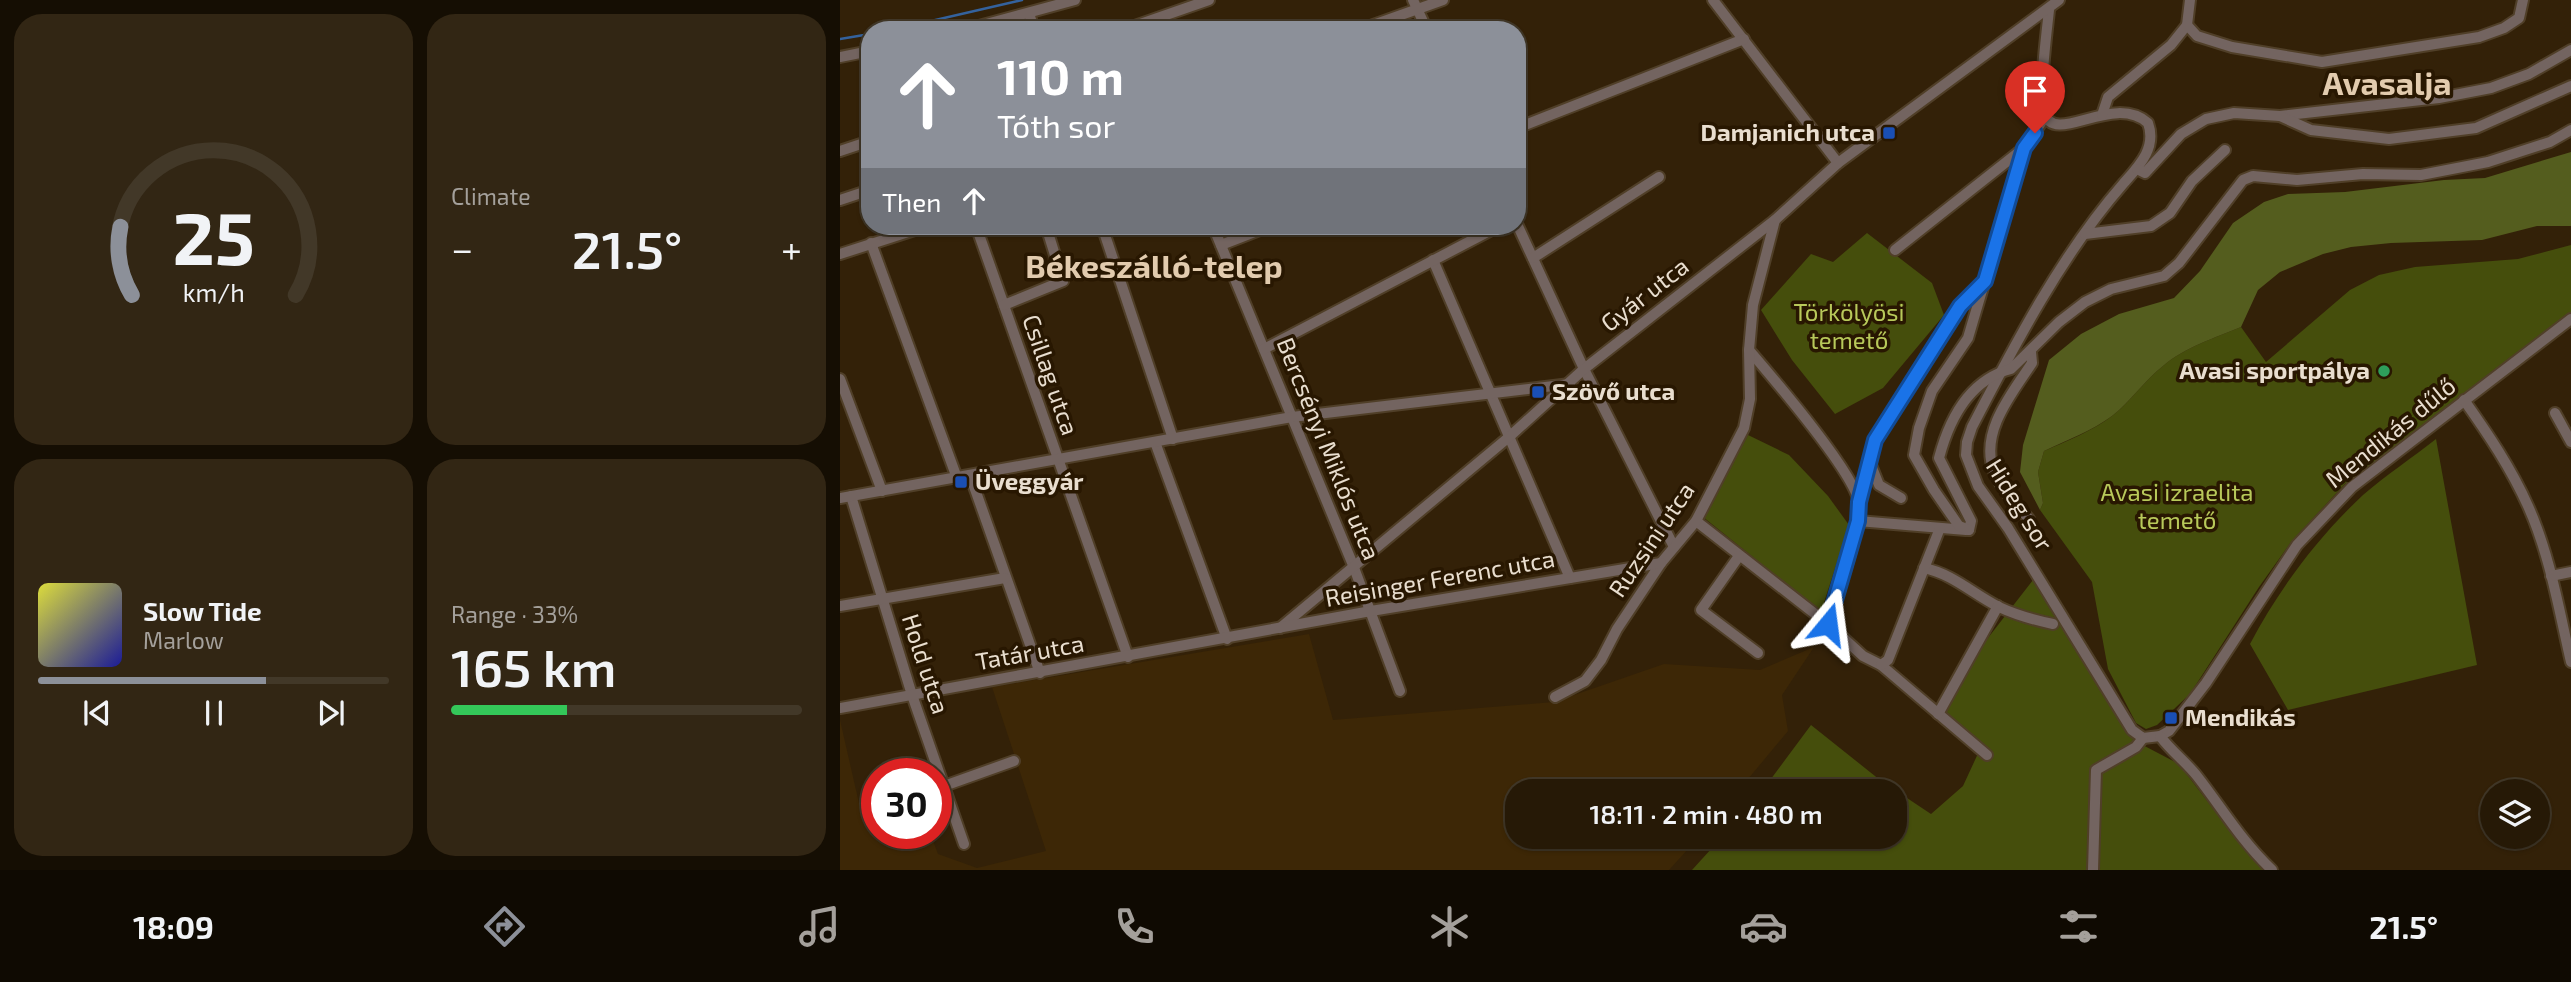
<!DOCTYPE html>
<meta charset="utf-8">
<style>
body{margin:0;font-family:"Exo 2",sans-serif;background:#322614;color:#f1f3f6;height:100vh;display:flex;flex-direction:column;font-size:26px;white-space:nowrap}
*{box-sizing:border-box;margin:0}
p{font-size:23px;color:#a4a09b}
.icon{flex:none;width:38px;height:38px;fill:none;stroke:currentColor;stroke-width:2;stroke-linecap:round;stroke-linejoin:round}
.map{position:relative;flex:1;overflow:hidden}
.drawer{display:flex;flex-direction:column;gap:14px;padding:14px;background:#150e03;width:840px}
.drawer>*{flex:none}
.top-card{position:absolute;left:21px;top:21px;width:665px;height:214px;border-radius:28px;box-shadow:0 2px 5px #0004,0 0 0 2px #423828;background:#8c9099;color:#fff;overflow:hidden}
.tools{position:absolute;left:1640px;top:779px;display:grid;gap:14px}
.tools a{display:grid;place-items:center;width:70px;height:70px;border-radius:50%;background:#261906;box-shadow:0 2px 5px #0004,0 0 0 2px #423828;font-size:35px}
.speed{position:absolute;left:21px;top:758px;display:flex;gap:14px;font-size:35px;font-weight:700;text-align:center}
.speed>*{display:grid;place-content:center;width:91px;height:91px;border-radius:50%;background:#261906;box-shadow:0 2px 5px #0004,0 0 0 2px #423828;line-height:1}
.speed .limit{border:10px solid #d22;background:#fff;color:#111}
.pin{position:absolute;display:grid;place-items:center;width:60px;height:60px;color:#fff;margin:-72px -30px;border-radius:50% 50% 50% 0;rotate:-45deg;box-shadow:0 0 7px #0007}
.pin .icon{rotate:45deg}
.me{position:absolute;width:77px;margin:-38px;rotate:16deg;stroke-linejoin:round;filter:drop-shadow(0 0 5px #0008)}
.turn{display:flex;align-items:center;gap:24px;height:147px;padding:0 21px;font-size:32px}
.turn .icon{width:91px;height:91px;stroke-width:2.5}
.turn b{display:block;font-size:49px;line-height:60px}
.then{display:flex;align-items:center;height:66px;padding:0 21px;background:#0003;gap:14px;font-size:26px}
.big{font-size:52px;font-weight:600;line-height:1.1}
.drawer .tile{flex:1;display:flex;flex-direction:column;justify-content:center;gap:10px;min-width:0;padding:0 24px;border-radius:28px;background:#322614}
.drawer .dial{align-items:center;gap:0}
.dial svg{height:182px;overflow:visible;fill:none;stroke:#423828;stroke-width:7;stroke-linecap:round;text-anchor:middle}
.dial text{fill:#f1f3f6;stroke:none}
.song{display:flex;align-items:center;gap:21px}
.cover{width:84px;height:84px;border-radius:10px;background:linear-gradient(135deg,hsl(60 70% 55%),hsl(240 70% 35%))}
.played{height:7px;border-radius:4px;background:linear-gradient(90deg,#8c9099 65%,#423828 65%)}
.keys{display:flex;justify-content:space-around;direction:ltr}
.heat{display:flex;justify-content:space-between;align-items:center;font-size:38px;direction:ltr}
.charge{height:10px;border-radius:5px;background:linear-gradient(90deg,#34c759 33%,#423828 0)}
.drawer .tiles{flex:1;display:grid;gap:14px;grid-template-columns:repeat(2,1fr)}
.trip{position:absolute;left:665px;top:779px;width:402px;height:70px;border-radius:28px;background:#261906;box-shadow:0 2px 5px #0004,0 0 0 2px #423828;font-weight:600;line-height:70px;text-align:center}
.menu{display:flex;height:112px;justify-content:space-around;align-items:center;background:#0f0a02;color:#a4a09b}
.menu .icon{width:49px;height:49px}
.menu .selected{color:#8c9099}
.menu b{font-size:32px;color:#f1f3f6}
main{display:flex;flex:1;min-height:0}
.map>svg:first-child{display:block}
.built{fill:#3d2706}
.green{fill:#454e0c}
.forest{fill:#545d1e}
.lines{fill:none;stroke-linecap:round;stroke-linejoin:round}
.stream{stroke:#34629d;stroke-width:2.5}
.minor-casing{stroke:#503f28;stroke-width:14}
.minor{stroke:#736460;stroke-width:10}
.route-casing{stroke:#114b97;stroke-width:18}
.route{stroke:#1a73e8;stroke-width:12}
.transit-dot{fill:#1a4fb4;stroke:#281701;stroke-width:2.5}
.leisure-dot{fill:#2e9e5b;stroke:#281701;stroke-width:2.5}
.labels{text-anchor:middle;stroke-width:7;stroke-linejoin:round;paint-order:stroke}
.poi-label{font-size:24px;font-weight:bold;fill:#e9decf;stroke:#281701;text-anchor:start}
.street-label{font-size:24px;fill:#e9decf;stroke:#281701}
.park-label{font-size:24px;fill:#b8c95a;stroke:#281701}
.district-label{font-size:32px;font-weight:bold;fill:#e2cbae;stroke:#281701}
</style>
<main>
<section class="drawer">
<div class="tiles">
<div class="tile dial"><svg viewBox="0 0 100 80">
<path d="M14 69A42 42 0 1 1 86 69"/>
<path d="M14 69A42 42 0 0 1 9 39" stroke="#8c9099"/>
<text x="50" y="56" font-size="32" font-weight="700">25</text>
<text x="50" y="72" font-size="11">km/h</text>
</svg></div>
<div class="tile"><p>Climate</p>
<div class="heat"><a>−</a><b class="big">21.5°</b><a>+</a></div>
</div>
<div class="tile">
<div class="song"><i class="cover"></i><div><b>Slow Tide</b><p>Marlow</p></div></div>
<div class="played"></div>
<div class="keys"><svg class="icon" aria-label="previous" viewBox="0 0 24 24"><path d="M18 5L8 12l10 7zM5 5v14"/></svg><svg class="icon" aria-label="pause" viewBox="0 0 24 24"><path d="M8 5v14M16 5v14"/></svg><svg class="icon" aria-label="next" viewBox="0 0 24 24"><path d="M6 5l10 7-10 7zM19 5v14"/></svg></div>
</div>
<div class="tile"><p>Range · 33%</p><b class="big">165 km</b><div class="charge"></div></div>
</div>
</section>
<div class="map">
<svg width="1731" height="870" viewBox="0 0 1731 870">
<rect width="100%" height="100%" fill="#332108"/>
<path class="built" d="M469,634L493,720L714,702L824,664L920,670L974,647L942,695L948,731L898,791H677V836L859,837L829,870H0V720L21,812L37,818V833H78L92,838L98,854L137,868L206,851L152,687Z"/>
<g class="green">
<path d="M1027,233L1092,283L1104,315L1043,388L995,414L952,360L921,310L971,254L993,262Z"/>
<path d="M1731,245V314L1505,484L1452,541L1419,587L1350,694L1317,725L1306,729L1296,723L1268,669L1252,582L1200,510L1203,503L1198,472L1204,451C1227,441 1252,431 1272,416C1291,401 1304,381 1323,366C1345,347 1375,338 1401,327L1426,362L1510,290L1539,275L1575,267L1678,259Z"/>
<path d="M908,435L949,455L988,496L1009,525L981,612L863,517Z"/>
<path d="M1596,439L1637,665L1448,710L1410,644C1439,589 1477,538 1523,495C1546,475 1572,458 1596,439Z"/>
<path d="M1193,580L1295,741L1339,764L1388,828L1429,870H852L882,837L1055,836V791H922L971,725L1040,780L1091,814L1123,786L1141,747L1095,706Z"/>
</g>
<path class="forest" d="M1731,152V226H1697L1642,240L1551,243L1511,247L1483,254L1440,272L1418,290L1401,327C1375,338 1345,347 1323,366C1304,381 1291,401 1272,416C1252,431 1227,440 1204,451L1198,472L1203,503L1200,510L1180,472L1183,445L1209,360L1241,334L1279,314L1334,298L1360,271L1393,223L1424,202L1448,194L1505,192L1604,180L1645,178Z"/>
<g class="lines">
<g class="stream">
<path d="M52,30L182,0"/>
<path d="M0,39L30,34"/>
</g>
<defs>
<g id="minor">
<path d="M573,0L587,30"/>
<path d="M873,0L998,163"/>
<path d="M1209,10C1207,30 1198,97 1204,113C1215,147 1273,92 1308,123C1317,148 1299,166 1283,184C1222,254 1175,344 1132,427L1127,442L1126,455L1138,486L1168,528L1292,730L1303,738L1320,736L1329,731L1366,683L1457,545L1512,487L1731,319"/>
<path d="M189,13L194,30"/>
<path d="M1347,25L1357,36L1392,47L1482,62L1639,37L1664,28L1679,18L1683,0"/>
<path d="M124,30L235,0"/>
<path d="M283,30L369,0"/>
<path d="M519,30L603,0"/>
<path d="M0,57L30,51"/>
<path d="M1262,115L1268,97L1331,45L1347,25L1350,0"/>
<path d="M1440,116L1599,98L1651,88L1689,74L1731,50"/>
<path d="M677,128L904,39"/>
<path d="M0,151L30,141"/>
<path d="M1297,169L1305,173L1341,134L1366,119L1394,113L1440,116L1471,130L1549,139L1636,128L1731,86"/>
<path d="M0,200L30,190"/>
<path d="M677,224L744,369L834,547"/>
<path d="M136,226L288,657"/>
<path d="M262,226L333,439"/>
<path d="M373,226L513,565L560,691"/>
<path d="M1245,234L1311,226L1330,213L1352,181L1385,150"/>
<path d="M31,243L117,478"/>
<path d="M381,245L430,226"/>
<path d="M1055,250L1184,148"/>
<path d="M0,254L87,226"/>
<path d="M693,258L819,177"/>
<path d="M593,260L730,578"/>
<path d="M164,305L223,281L206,226"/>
<path d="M424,349L659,226"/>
<path d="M909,350C932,377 1015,473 1019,503C1022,526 996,598 988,624"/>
<path d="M0,379L42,491"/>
<path d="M1624,400C1648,434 1671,468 1688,506C1710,555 1719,610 1731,662"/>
<path d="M1715,413L1731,442"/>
<path d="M315,442L387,639"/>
<path d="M1029,460L1039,485L1061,498"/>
<path d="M130,475L200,673"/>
<path d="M11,496L72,695L124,844"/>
<path d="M0,498L452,417L730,384"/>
<path d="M1019,502L1035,440L1120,306L1144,282"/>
<path d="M1189,519C1177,505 1161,489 1154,471C1139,433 1172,393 1192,363L1191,352"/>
<path d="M856,521L988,624L1023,656L1041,665L1147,755"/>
<path d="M1018,521L1126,530"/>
<path d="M1129,530L1131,521L1099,458C1109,420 1129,380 1171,369L1219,322L1245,302L1271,289L1324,276L1339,263L1403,180L1413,176L1457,180L1523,174L1581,175L1648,162L1710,142L1731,130"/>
<path d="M1129,530L1119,526L1094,490L1074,455L1079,428L1092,391L1128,338L1184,148L1205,117"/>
<path d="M899,556L861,610L918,653"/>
<path d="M1084,568C1113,574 1133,594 1159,607C1176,615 1194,620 1213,624"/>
<path d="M1711,576L1731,572"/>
<path d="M0,606L165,578"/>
<path d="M440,628L669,437L744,369L935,220L998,163L1219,0"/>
<path d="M1041,665L1048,660L1100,528"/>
<path d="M715,697L745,681L761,660L777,629L821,563L856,521L904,428L910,399L909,350L913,305L935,220"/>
<path d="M0,708L531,611L821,563"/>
<path d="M1098,714L1158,606"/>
<path d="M1320,736C1331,751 1346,762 1357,776C1382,808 1402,842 1432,870"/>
<path d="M104,786L174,761"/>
<path d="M1253,870L1256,770L1296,747L1303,738"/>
</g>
</defs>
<use href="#minor" class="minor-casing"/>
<use href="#minor" class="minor"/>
</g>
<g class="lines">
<defs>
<path id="route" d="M988,624L1018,521L1019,502L1035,440L1120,306L1145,281L1184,148L1195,133"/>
</defs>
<use href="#route" class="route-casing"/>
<use href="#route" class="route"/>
</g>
<g class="transit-dot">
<rect x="1042" y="126" width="14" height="14" rx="3.5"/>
<rect x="691" y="385" width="14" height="14" rx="3.5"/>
<rect x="114" y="475" width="14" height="14" rx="3.5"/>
<rect x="1324" y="711" width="14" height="14" rx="3.5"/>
</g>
<circle class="leisure-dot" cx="1544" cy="371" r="7"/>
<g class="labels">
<g class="poi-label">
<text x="1035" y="141" text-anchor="end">Damjanich utca</text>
<text x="1530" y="379" text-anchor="end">Avasi sportpálya</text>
<text x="712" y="400">Szövő utca</text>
<text x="135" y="490">Üveggyár</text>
<text x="1345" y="726">Mendikás</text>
</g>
<g class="street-label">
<text transform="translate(805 295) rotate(-38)" y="8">Gyár utca</text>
<text transform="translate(210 375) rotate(71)" y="8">Csillag utca</text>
<text transform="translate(1551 433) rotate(-39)" y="8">Mendikás dűlő</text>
<text transform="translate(488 449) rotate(68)" y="8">Bercsényi Miklós utca</text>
<text transform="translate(1179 505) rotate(58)" y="8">Hideg sor</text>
<text transform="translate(812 540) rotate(-56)" y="8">Ruzsini utca</text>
<text transform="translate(600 579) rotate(-10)" y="8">Reisinger Ferenc utca</text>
<text transform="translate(190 653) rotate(-10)" y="8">Tatár utca</text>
<text transform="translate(85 664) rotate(72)" y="8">Hold utca</text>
</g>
<g class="park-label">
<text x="1009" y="321">Törkölyösi<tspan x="1009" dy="28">temető</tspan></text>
<text x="1337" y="501">Avasi izraelita<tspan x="1337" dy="28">temető</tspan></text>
</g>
<g class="district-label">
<text x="1547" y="95">Avasalja</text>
<text x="314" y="278">Békeszálló-telep</text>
</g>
</g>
</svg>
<div class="tools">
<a><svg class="icon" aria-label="layers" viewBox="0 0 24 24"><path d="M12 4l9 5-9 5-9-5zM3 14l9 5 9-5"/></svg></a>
</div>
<div class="speed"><div class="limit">30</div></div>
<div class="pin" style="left:1195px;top:133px;background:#d93025"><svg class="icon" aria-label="arrive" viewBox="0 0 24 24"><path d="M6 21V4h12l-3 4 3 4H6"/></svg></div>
<svg class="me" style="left:988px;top:624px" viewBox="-20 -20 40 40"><path d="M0-17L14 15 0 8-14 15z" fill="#1a73e8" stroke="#fff" stroke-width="4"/></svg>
<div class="trip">18:11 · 2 min · 480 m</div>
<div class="top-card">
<div class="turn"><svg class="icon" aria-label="ahead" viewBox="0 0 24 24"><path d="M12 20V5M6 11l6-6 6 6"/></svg><div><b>110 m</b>Tóth sor</div></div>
<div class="then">Then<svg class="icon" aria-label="ahead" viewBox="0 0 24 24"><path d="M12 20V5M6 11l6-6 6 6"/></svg></div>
</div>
</div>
</main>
<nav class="menu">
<b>18:09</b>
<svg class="icon selected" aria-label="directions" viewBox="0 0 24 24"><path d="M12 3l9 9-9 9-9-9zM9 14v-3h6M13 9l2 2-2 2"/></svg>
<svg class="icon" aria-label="music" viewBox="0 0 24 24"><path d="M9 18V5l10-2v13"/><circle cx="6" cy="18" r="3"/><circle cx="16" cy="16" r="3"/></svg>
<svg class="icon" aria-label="phone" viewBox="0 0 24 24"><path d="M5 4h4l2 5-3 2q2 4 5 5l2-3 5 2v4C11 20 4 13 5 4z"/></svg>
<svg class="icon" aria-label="climate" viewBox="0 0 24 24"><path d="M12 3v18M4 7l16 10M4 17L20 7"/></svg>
<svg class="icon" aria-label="car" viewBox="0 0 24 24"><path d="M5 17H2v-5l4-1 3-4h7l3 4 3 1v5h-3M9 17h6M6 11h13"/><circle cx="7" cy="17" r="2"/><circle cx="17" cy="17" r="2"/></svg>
<svg class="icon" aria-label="filters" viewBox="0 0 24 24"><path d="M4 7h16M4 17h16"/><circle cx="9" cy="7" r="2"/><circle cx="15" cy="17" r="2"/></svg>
<b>21.5°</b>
</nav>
